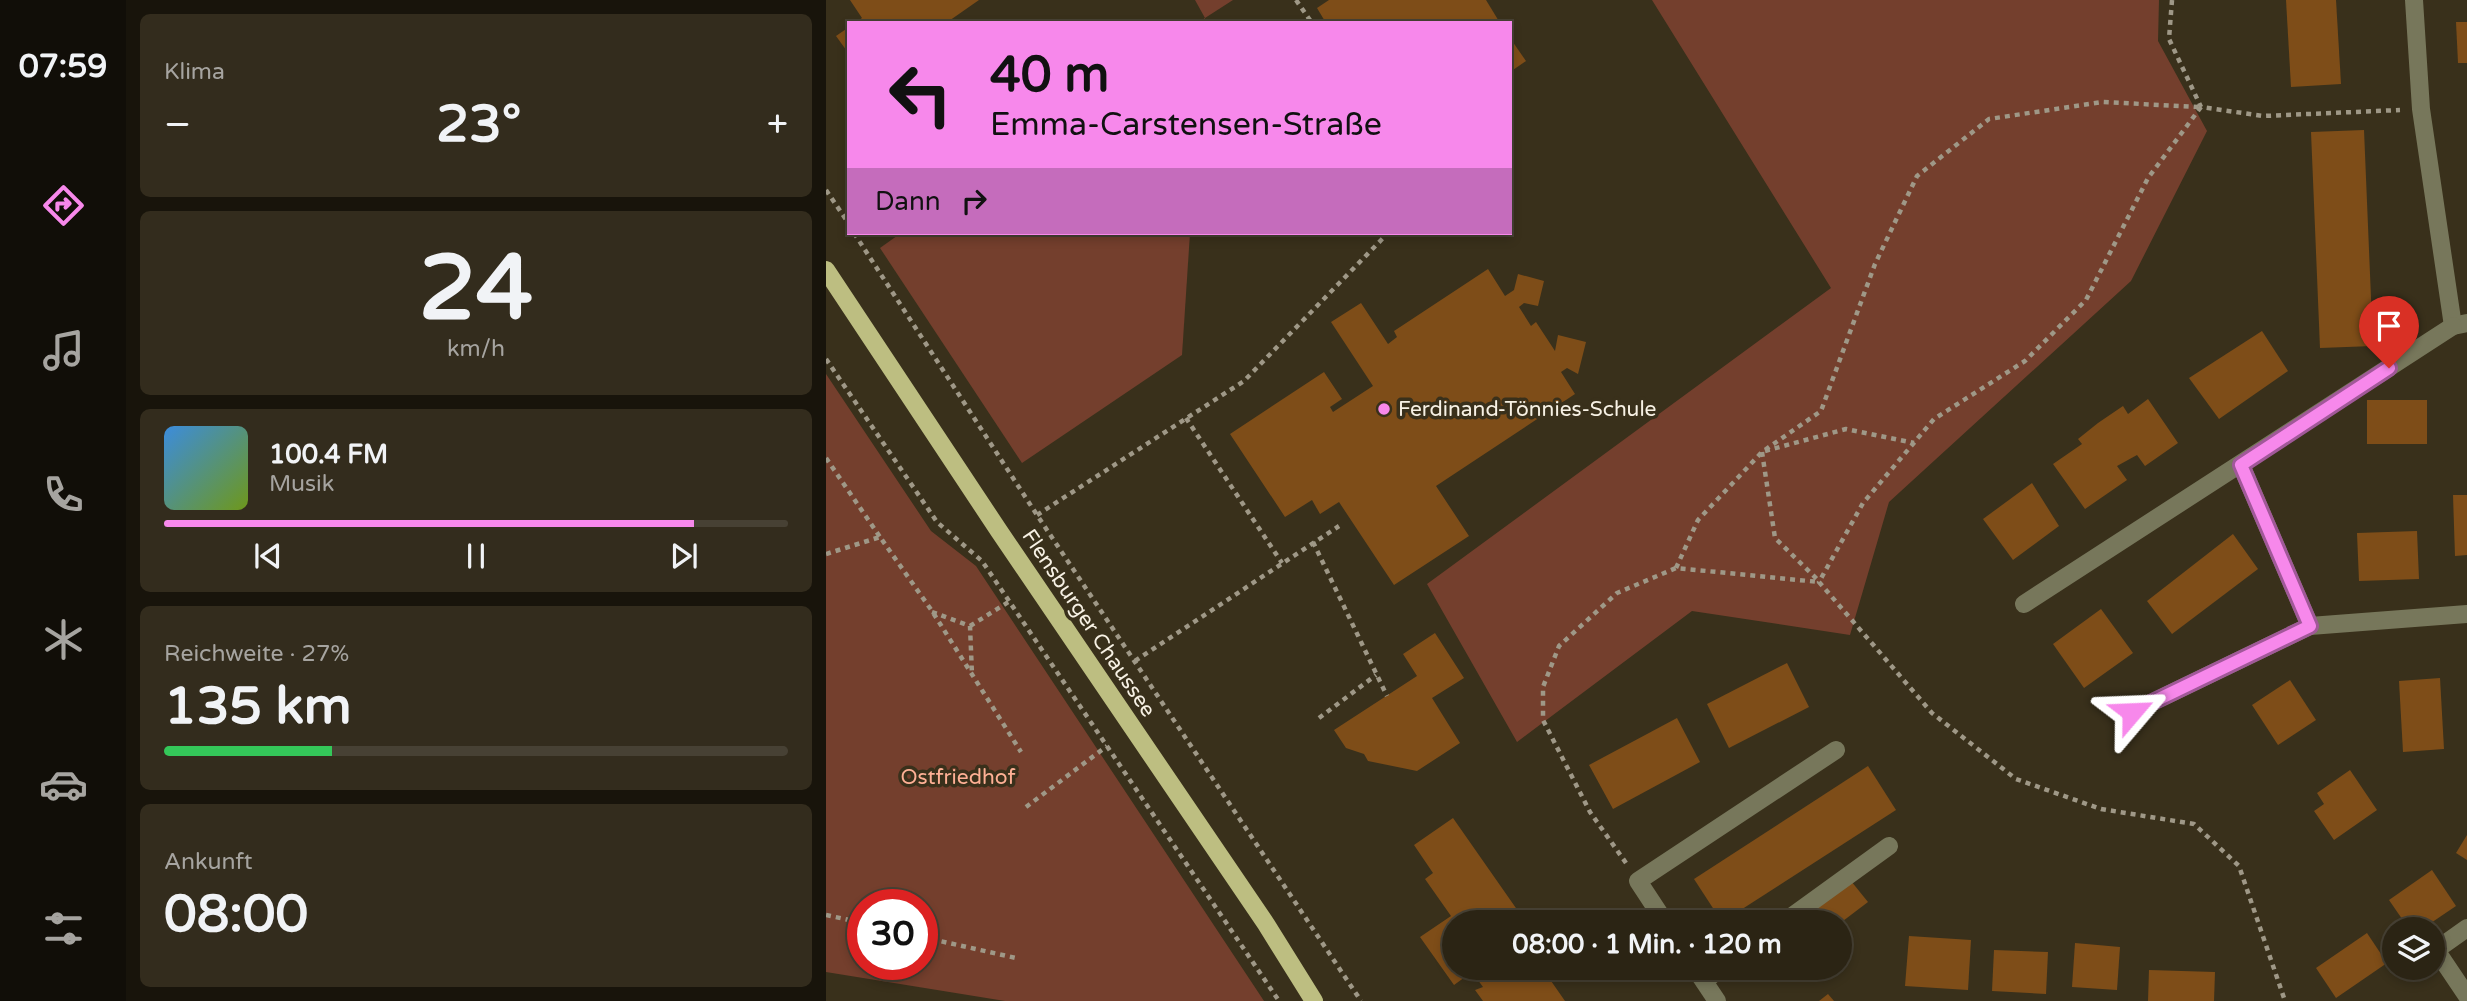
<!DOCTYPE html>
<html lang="de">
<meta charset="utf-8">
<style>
body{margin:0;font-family:"Varela Round",sans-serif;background:#332c1d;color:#f1f3f6;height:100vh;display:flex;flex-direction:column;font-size:26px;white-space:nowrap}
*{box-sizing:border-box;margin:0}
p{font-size:23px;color:#a6a4a0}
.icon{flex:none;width:38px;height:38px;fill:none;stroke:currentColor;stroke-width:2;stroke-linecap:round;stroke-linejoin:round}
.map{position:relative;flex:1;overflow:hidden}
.details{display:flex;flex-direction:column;gap:14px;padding:14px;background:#18140b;width:700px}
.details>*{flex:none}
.guide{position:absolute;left:21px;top:21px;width:665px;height:214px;border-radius:0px;box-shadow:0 4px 10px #0003,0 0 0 2px #474134;background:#f788eb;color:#111;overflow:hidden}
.fabs{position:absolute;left:1556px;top:917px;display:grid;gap:14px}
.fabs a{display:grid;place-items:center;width:63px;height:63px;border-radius:50%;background:#2b2414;box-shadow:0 4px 10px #0003,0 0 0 2px #474134;font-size:35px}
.speed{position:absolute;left:21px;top:889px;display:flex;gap:14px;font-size:35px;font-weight:700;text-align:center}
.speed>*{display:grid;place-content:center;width:91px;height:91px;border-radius:50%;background:#2b2414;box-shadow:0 4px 10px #0003,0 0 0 2px #474134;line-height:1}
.speed .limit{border:10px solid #d22;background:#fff;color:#111}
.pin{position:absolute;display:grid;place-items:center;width:60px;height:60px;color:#fff;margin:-72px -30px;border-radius:50% 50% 50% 0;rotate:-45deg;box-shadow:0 0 7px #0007}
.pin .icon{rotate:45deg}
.me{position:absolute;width:77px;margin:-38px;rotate:64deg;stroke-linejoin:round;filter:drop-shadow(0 0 5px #0008)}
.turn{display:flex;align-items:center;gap:24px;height:147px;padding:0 28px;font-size:32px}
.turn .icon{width:91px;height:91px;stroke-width:2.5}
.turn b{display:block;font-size:49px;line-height:60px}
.then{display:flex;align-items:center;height:66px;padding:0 28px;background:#0003;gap:14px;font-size:26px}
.big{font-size:52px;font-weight:800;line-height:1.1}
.details .tile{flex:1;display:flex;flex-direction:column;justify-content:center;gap:10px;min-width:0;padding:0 24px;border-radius:10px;background:#332c1d}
.details .dial{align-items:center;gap:0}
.dial b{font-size:91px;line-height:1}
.song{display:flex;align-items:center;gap:21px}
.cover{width:84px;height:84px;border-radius:10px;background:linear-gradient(135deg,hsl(210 70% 55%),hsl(80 70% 35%))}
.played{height:7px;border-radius:4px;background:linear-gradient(90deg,#f788eb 85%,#474134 85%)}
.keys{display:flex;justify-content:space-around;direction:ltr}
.heat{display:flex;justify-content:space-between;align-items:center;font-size:38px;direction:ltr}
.charge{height:10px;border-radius:5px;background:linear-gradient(90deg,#34c759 27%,#474134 0)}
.trip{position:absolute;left:616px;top:910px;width:410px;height:70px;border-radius:35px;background:#2b2414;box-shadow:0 4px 10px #0003,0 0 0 2px #474134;font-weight:800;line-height:70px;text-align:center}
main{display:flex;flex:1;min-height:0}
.dock{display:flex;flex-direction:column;width:126px;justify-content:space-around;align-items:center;background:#110e08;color:#a6a4a0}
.dock .icon{width:49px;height:49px}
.dock .current{color:#f788eb}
.dock b{font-size:32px;color:#f1f3f6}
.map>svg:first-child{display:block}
.green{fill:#743f2d;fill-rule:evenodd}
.building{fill:#7e4d18}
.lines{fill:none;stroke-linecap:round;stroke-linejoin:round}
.path{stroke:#9f9887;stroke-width:4.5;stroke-dasharray:5 5;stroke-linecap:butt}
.minor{stroke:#77775b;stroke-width:18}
.major{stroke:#bdbe81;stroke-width:18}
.route-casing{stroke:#a15899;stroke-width:18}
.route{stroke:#f788eb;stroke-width:12}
.poi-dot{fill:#f788eb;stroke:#39301b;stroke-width:2.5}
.labels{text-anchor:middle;stroke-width:7;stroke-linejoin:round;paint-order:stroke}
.poi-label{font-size:21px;fill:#f7f1e4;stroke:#39301b;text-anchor:start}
.street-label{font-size:21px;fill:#f7f1e4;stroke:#39301b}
.park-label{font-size:21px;fill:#feb095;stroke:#39301b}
</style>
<main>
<nav class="dock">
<b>07:59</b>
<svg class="icon current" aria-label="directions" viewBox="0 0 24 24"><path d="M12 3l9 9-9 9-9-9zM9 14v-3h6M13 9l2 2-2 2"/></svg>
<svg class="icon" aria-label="music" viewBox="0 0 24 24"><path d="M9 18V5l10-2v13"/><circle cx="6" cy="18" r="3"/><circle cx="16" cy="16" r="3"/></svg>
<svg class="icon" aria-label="phone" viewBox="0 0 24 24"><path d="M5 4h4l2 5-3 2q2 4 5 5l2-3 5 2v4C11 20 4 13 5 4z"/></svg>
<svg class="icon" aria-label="climate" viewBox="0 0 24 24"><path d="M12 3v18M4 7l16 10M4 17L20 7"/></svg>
<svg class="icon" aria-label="car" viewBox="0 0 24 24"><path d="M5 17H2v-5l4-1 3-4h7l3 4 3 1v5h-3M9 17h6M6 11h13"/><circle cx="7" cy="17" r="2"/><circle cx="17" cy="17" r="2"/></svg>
<svg class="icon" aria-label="filters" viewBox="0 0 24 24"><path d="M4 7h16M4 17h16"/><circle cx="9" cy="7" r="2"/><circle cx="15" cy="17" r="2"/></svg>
</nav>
<section class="details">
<div class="tile"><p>Klima</p>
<div class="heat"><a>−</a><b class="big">23°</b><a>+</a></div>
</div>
<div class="tile dial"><b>24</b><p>km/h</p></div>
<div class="tile">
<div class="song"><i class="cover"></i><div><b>100.4 FM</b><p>Musik</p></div></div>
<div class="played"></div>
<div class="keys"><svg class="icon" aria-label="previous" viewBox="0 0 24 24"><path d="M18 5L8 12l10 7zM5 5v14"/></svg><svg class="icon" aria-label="pause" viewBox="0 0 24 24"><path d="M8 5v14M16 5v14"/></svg><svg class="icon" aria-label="next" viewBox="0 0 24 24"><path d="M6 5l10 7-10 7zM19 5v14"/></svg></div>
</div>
<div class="tile"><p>Reichweite · 27%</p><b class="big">135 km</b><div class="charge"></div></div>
<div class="tile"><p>Ankunft</p><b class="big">08:00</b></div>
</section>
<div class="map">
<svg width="1641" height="1001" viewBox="0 0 1641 1001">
<rect width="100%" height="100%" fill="#39301b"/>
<g class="green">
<path d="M369,0H407L379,18V23H372L379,18Z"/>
<path d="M826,0H1333L1332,41L1381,131L1305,281L1063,502L1024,635L866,611L691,742L601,584L1005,288Z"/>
<path d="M75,233H364L356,355L196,463L54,248Z"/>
<path d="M0,374L105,531L150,566L438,1001H179L0,972ZM37,905H96V964H37Z"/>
</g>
<g class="building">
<path d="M24,0H153L120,23H29L36,18Z"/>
<path d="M503,0H660L674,23H500L491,8Z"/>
<path d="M1460,0H1510L1515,84L1465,87Z"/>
<path d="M1630,22H1641V63H1632Z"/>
<path d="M23,27V54L10,36Z"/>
<path d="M684,38L700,61L684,72Z"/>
<path d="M1538,130L1547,346L1494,348L1485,132Z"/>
<path d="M662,269L679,296L688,290L692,274L718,281L712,306L698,303L693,307L705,326L710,322L729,351L732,335L760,342L752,374L741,368L735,372L749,394L610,486L643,536L568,585L513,502L494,514L486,500L459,517L404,434L498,372L516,399L504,407L507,412L547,386L505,322L535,303L562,344L571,337L568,331Z"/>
<path d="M1436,331L1462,371L1393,419L1363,378Z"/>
<path d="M1322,399L1352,443L1319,466L1311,455L1291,466L1301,480L1259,509L1227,464L1256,444L1252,439L1272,423L1297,406L1302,414Z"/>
<rect x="1541" y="400" width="60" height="44"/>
<path d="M1206,483L1233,526L1187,560L1157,519Z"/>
<path d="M1627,495H1641V555L1629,556Z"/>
<path d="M1591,531L1593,579L1533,581L1531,533Z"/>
<path d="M1407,534L1432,569L1346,634L1321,601Z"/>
<path d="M1275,609L1307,653L1258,688L1227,644Z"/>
<path d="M609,633L638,678L606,698L634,743L591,771L542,761L538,754L520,748L508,730L591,676L577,654Z"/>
<path d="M961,663L983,707L903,748L881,704Z"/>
<path d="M1614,678L1618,749L1577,752L1573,681Z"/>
<path d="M1464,680L1490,720L1452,745L1426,705Z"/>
<path d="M851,718L874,762L787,809L763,765Z"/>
<path d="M1042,766L1070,810L896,922L868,879Z"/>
<path d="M1524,770L1551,810L1508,840L1488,811L1498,804L1491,793Z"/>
<path d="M627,818L699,921L628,922V968H716L739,1001H657L649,990L657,987L646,972L628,985L594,937L625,916L599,879L607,873L588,845Z"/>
<path d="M1641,835V860L1630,853Z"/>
<path d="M1606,870L1630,906L1596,929H1583L1563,900Z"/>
<path d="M1025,881L1042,902L1013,924L972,922Z"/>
<path d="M1541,933L1561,963L1510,998L1490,968Z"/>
<path d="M1083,936L1145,940L1142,990L1079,986Z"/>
<path d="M1249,943L1294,947L1291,990L1246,987Z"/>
<path d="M1168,950L1222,952L1220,994L1166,991Z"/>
<path d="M1323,970L1389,972L1388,1001H1322Z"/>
<path d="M1002,994L1008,1001H993Z"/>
</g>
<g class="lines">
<g class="path">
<path d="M470,0L486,23"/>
<path d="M1346,0L1343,39L1375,107L1437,116L1574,110"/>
<path d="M1375,107L1322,178L1260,300L1199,361L1108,419L1037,503L993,582L1106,713L1190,779L1275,809L1368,824L1413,866L1459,1001"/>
<path d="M0,190L23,224"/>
<path d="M28,233L211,515L535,1001"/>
<path d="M0,359L111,522L156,561L453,1001"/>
<path d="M360,418L456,563"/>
<path d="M939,451L1020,429L1088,443"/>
<path d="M936,452L949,538L993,581"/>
<path d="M0,458L54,537"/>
<path d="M211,515L418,381L562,233"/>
<path d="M487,542L561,696"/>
<path d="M0,554L54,537L106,611L195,752"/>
<path d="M850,568L872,520L936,452L995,411L1049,264L1091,176L1163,119L1276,102L1374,107"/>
<path d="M106,612L144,626L146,675"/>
<path d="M144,626L184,601"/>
<path d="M309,661L513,526"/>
<path d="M493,718L550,675"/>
<path d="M200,807L281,746"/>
<path d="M800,863L764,812L717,720V687L733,646L791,593L850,568L993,582"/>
<path d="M0,915L37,923"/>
<path d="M96,937L190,958"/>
</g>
<g class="minor">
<path d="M1588,0L1595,109L1627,326L1641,323"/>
<path d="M1198,604L1627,326"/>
<path d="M1484,626L1641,614"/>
<path d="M1306,712L1484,626L1415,465"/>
<path d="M839,922L812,881L1010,750"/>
<path d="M958,922L1063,846"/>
<path d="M1641,928L1610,950L1641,996"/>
<path d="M869,968L891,1001"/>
<path d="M878,981L895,968"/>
</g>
<path class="major" d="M0,270L173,531L440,924L488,1001"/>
</g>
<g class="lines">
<defs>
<path id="route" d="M1306,712L1484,626L1415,465L1563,368"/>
</defs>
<use href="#route" class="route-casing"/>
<use href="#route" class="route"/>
</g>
<circle class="poi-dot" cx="558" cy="409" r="7"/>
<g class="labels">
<g class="poi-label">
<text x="572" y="416">Ferdinand-Tönnies-Schule</text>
</g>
<g class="street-label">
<text transform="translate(263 623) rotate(56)" y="7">Flensburger Chaussee</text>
</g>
<g class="park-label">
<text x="132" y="784">Ostfriedhof</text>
</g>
</g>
</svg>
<div class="fabs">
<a><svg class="icon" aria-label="layers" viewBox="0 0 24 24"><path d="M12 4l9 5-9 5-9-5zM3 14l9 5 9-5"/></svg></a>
</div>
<div class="speed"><div class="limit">30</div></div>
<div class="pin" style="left:1563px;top:368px;background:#d93025"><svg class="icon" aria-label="arrive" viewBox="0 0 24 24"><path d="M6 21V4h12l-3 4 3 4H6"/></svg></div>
<svg class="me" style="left:1306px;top:712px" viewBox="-20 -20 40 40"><path d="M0-17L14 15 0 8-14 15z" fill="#f788eb" stroke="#fff" stroke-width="4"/></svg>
<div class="trip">08:00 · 1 Min. · 120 m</div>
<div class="guide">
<div class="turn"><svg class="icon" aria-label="left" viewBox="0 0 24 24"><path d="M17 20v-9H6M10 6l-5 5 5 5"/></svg><div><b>40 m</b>Emma-Carstensen-Straße</div></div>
<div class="then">Dann<svg class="icon" aria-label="right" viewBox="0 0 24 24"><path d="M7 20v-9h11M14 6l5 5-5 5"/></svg></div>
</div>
</div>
</main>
